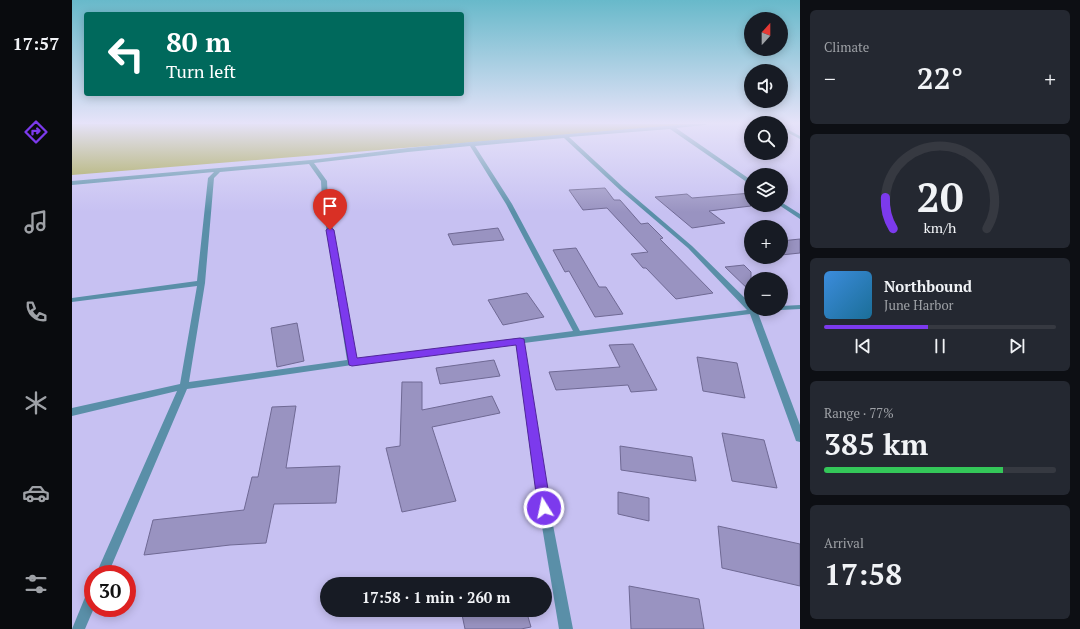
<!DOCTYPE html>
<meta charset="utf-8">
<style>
body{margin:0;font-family:"PT Serif",serif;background:#242831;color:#f1f3f6;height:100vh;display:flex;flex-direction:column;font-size:15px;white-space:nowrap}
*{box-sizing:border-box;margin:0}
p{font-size:13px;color:#9ea1a6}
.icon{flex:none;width:22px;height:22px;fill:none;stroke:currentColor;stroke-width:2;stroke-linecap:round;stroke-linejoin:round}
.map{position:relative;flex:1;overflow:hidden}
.details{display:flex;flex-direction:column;gap:10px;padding:10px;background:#0d0f14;width:280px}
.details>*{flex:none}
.guide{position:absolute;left:12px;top:12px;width:380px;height:84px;border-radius:4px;box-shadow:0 2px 10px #0003;background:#00695c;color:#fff;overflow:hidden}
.needle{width:26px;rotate:21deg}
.fabs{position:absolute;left:672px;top:12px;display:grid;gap:8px}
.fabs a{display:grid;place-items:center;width:44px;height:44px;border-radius:50%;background:#171b24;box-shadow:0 2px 10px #0003;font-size:20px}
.speed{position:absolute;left:12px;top:565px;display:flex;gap:8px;font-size:20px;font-weight:700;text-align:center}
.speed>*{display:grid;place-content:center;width:52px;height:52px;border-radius:50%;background:#171b24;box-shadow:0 2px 10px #0003;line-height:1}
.speed .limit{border:6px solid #d22;background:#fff;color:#111}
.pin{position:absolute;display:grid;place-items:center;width:34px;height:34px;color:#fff;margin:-41px -17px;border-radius:50% 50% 50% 0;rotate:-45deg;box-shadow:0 0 4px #0007}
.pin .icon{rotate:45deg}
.me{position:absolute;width:44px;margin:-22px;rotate:350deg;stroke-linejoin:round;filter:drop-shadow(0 0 3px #0008)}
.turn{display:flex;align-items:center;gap:14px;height:84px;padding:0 16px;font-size:18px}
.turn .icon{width:52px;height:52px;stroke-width:2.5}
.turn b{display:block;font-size:28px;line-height:34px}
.big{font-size:30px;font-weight:800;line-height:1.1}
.details .tile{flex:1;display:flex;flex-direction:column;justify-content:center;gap:6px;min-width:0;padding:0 14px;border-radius:6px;background:#242831}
.details .dial{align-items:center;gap:0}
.dial svg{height:104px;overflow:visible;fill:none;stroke:#363941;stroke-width:7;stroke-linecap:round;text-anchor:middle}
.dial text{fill:#f1f3f6;stroke:none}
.song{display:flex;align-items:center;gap:12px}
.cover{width:48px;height:48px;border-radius:6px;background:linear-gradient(135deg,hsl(210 70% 55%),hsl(200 70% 35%))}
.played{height:4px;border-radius:2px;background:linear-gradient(90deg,#7c3aed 45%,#363941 45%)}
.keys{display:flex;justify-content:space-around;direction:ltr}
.heat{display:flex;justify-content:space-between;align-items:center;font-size:22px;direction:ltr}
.charge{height:6px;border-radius:3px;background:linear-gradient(90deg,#34c759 77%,#363941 0)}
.trip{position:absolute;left:248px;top:577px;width:232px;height:40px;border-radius:20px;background:#171b24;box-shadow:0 2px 10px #0003;font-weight:800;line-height:40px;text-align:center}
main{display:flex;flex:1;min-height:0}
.dock{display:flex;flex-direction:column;width:72px;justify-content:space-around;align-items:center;background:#090b0e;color:#9ea1a6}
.dock .icon{width:28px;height:28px}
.dock .selected{color:#7c3aed}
.dock b{font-size:18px;color:#f1f3f6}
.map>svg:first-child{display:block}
.forest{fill:#9fa03e}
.building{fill:#9993c1;stroke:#6f6994}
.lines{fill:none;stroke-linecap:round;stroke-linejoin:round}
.minor{fill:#5a8fa8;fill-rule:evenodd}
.route{fill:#7c3aed;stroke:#51269a}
</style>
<main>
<nav class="dock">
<b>17:57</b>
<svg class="icon selected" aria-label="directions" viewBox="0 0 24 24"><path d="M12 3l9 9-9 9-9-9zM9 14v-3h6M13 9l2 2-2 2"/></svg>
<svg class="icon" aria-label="music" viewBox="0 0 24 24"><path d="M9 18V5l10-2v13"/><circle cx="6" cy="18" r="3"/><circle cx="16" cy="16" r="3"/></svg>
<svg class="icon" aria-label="phone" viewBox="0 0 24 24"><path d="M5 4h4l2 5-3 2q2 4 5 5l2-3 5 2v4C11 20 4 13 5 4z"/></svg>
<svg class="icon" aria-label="climate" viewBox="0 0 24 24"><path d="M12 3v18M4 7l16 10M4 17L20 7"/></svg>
<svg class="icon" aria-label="car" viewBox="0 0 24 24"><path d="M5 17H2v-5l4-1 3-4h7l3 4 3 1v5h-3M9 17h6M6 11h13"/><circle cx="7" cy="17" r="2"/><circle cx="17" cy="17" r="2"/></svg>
<svg class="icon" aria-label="filters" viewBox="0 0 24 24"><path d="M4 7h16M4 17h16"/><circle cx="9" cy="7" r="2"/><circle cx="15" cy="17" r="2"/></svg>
</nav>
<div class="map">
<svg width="728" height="629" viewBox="0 0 728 629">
<rect width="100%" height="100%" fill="#c7c1f2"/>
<path class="forest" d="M0,124H625L0,175Z"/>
<g class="building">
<path d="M533,188L542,200H548L569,224L576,223L591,238L588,239L641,293L604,299L574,268H571L559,254L576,252L535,208L511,210L497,190Z"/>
<path d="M679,193V206L637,211L653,223L620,228L583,197L615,194L620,198Z"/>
<path d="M426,228L432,240L381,245L376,234Z"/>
<path d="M728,239V253L709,255V241Z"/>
<path d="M504,248L527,287H534L551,314L523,317L497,271L493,272L481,250Z"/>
<path d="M672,265L679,272V292L653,267Z"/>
<path d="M455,293L472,317L431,325L416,300Z"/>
<path d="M225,323L232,361L205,367L199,328Z"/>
<path d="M561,344L585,390L559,392L556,385L484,390L477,372L548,367L537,345Z"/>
<path d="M625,357L665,363L673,398L631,391Z"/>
<path d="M422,360L428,376L368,384L364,368Z"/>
<path d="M330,382H350V410L420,396L428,413L360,427L384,501L330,512L314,448L328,446Z"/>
<path d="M224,406L214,468L268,466L264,503L202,504L194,543L158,545L72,555L81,520L172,510L180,477H186L200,407Z"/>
<path d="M650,433L692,440L705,488L660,481Z"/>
<path d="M548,446L620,457L624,481L549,470Z"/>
<path d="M546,492L577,498V521L546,514Z"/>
<path d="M646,526L728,544V586L650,568Z"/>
<path d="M557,586L627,599L632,629H559Z"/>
<path d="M389,610H454L459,627L449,629H393Z"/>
</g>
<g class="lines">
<g class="minor">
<path d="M618,124H635L633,125L604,128L679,180V185L598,129L497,137L552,188L620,246L679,304V309H704L700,311L686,313L728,425V442L724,441L723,438L678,314L452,343L472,478L501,629H487L462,478L444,344L280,365L115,389L36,574H24L105,391L0,416V408L108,384L125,286L0,302V298L125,281L136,178L142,172L0,185V181L239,160L336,148L399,142ZM492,138L548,190L616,248L675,310L508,331L440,204L403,146ZM398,146L434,204L501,331L284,359L256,201L255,181L242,163L336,152ZM237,164L249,181L250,201L275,360L117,382L133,283L142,178L148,172Z"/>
<path d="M709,126L728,136V139L709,129Z"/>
<path d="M709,202L728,214V219L707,205H709Z"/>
<path d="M728,305V309L709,310L706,309H709V306Z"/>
<path d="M21,588L22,608L13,629H0L16,590Z"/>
</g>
</g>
<linearGradient id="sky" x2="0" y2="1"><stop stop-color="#68b9ca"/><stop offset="0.58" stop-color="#e6e3f9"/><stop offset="1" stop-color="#e6e3f9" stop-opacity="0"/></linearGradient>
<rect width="728" height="212" fill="url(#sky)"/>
<path class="route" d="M258,227L262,230L285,358L448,338L452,339L479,508L477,512L472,513L468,512L466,508L444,345L280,366L277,365L254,230Z"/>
</svg>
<div class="fabs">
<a><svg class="needle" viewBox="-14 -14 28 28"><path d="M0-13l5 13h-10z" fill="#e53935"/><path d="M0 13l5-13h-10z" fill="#9ea1a6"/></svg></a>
<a><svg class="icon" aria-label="sound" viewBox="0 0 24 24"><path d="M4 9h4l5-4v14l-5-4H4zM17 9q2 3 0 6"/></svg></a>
<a><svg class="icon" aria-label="search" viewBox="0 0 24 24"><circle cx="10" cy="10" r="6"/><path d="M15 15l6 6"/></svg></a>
<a><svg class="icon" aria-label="layers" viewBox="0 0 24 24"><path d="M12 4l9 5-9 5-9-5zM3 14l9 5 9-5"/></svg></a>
<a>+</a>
<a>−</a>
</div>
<div class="speed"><div class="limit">30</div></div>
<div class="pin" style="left:258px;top:230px;background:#d93025"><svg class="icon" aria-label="arrive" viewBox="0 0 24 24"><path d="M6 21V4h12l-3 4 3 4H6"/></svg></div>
<svg class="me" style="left:472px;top:508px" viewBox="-20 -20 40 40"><circle r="17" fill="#7c3aed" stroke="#fff" stroke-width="3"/><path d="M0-11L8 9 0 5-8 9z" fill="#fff"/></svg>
<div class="trip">17:58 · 1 min · 260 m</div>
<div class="guide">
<div class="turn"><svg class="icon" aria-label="left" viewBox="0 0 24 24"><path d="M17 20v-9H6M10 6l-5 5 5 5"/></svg><div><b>80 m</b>Turn left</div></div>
</div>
</div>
<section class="details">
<div class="tile"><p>Climate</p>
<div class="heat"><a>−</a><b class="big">22°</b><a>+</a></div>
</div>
<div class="tile dial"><svg viewBox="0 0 100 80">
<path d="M14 69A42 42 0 1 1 86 69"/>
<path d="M14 69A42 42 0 0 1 8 45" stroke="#7c3aed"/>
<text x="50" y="56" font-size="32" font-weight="700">20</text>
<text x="50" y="72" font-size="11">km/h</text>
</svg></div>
<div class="tile">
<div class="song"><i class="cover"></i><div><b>Northbound</b><p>June Harbor</p></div></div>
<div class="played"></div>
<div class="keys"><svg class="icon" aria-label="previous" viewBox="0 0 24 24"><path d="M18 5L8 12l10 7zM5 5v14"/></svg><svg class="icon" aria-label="pause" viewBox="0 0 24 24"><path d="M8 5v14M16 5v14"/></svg><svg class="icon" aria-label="next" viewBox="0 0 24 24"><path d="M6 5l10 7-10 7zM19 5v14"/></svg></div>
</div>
<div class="tile"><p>Range · 77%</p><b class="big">385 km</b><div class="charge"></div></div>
<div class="tile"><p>Arrival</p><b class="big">17:58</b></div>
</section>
</main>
